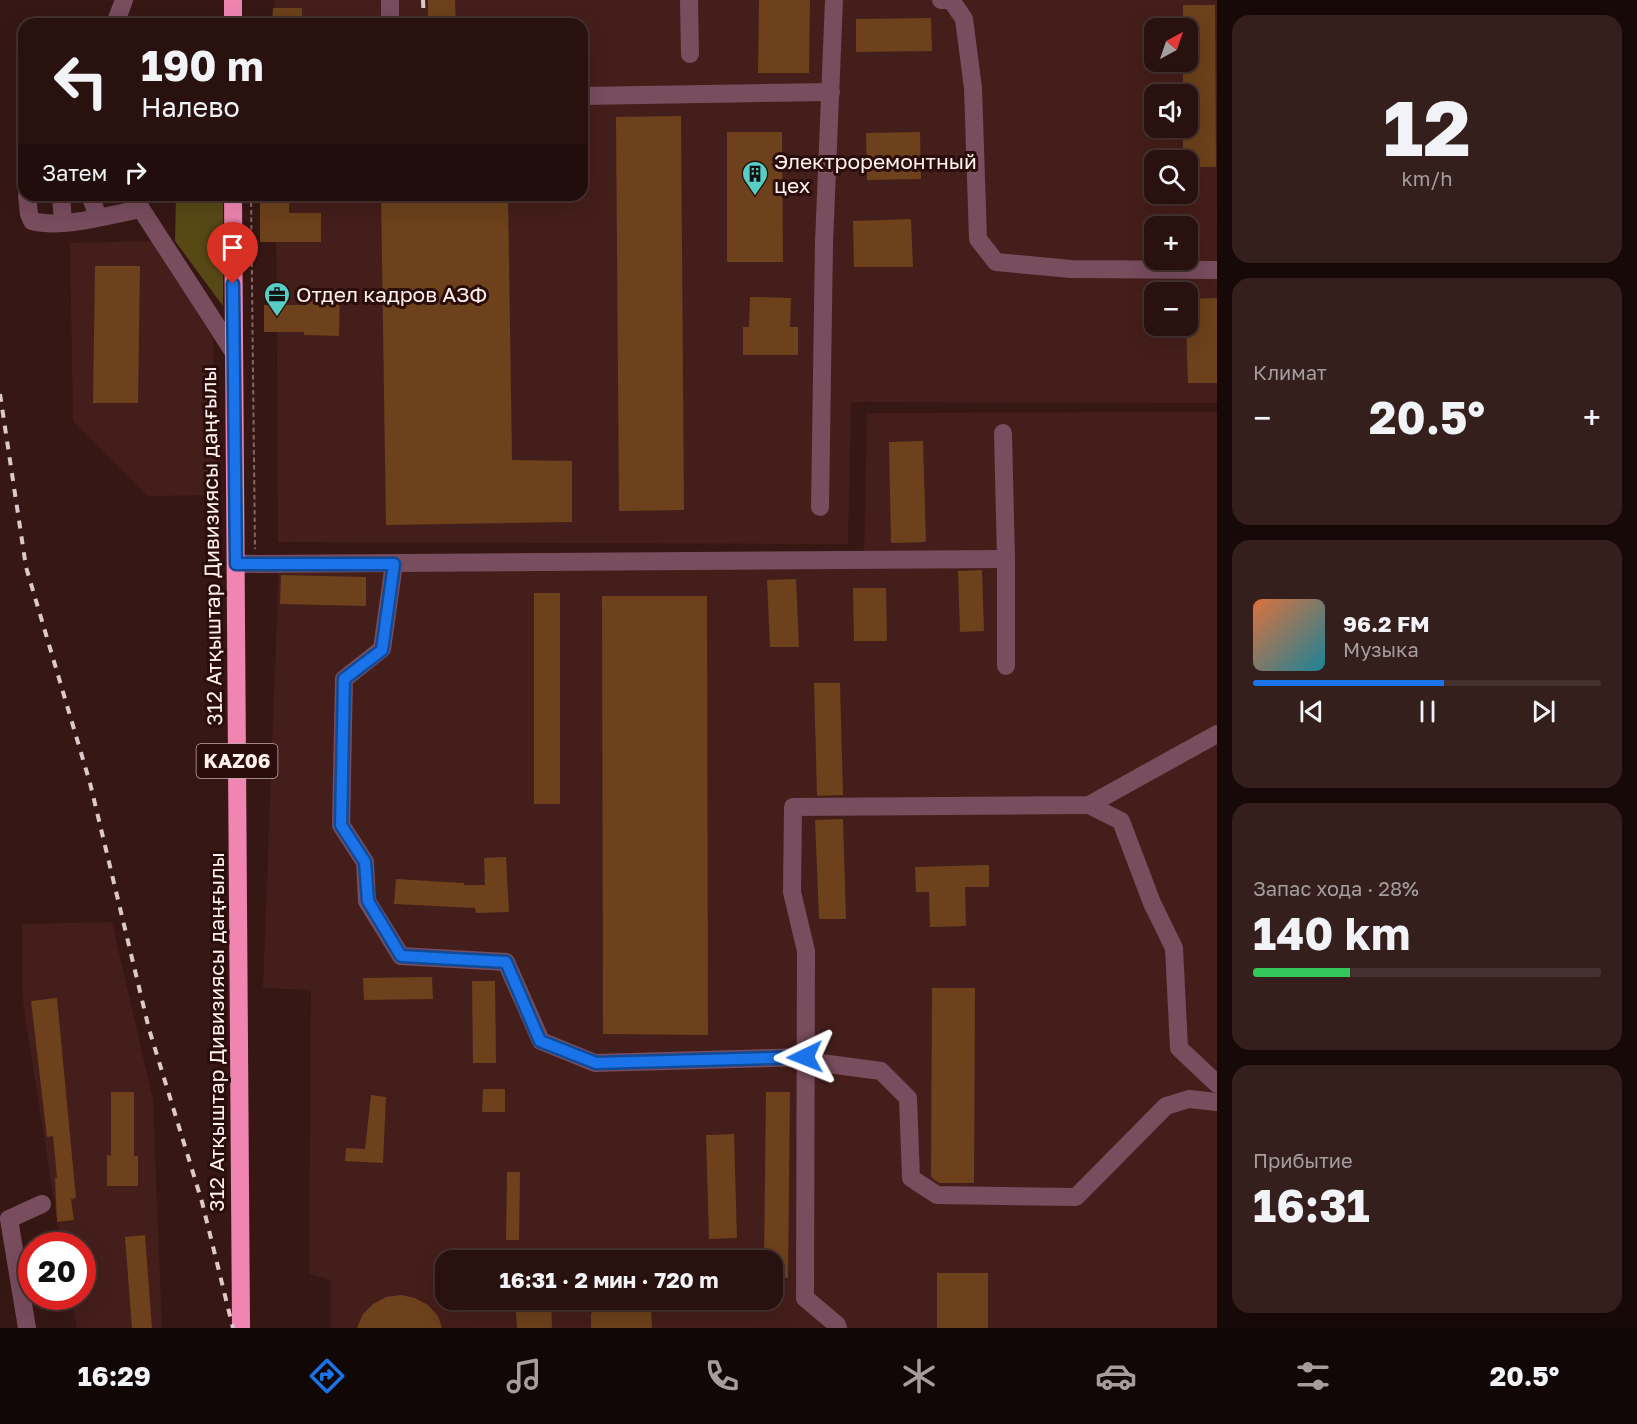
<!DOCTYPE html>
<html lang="ru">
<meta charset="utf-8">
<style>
body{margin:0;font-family:"Golos Text",sans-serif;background:#341f1d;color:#f1f3f6;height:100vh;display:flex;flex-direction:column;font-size:22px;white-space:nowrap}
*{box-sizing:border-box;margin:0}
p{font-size:20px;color:#a59d9e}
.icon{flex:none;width:33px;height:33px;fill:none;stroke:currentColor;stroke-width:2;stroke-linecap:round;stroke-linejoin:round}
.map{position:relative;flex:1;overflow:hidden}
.side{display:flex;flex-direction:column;gap:15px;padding:15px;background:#160908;width:420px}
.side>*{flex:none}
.guide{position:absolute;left:18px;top:18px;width:570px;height:183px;border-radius:18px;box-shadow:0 6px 24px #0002,0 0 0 2px #44312f;background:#28110f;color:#f1f3f6;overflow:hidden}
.needle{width:39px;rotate:40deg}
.buttons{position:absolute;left:1144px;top:18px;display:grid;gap:12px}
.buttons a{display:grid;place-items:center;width:54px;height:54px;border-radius:12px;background:#28110f;box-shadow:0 6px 24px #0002,0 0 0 2px #44312f;font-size:30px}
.speed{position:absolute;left:18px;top:1232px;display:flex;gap:12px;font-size:30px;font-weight:700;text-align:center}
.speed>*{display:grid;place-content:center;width:78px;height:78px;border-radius:50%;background:#28110f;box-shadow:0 6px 24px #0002,0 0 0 2px #44312f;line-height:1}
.speed .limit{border:9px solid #d22;background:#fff;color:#111}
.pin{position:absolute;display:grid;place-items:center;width:51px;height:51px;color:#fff;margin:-62px -26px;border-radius:50% 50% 50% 0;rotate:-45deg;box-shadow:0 0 6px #0007}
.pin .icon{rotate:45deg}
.me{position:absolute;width:66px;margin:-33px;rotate:268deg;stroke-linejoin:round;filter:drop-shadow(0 0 4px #0008)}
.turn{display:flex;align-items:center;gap:21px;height:126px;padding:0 24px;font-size:27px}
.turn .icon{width:78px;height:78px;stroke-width:2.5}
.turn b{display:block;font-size:42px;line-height:51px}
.then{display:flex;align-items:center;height:57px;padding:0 24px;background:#0003;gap:12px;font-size:22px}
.big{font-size:45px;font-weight:700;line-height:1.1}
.side .tile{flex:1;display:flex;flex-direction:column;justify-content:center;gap:9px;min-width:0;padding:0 21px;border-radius:18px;background:#341f1d}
.side .dial{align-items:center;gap:0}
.dial b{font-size:78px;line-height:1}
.song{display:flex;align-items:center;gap:18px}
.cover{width:72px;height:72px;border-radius:9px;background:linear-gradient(135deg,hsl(20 70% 55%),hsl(190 70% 35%))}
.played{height:6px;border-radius:3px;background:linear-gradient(90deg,#1a73e8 55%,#44312f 55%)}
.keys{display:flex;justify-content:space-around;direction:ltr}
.heat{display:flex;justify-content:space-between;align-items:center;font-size:33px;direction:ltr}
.charge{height:9px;border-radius:4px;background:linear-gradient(90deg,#34c759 28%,#44312f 0)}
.trip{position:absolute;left:435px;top:1250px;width:348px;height:60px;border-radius:18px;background:#28110f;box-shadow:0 6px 24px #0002,0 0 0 2px #44312f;font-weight:700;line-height:60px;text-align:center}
.tab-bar{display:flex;height:96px;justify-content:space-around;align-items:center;background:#100706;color:#a59d9e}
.tab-bar .icon{width:42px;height:42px}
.tab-bar .current{color:#1a73e8}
.tab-bar b{font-size:27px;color:#f1f3f6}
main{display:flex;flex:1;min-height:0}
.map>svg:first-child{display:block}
.built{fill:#441e1a;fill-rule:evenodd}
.green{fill:#574816}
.building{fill:#6c411b}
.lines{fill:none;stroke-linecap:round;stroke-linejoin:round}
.path{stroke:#826967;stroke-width:2;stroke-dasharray:4.5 3;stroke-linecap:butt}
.minor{stroke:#784d5e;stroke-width:18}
.highway{stroke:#f085b2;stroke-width:18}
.rail{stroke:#dbcac8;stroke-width:4;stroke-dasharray:8 8;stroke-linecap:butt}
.route-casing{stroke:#114b97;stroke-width:15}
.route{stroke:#1a73e8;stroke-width:10}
.labels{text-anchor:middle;stroke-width:6;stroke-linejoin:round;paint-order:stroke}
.shield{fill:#2b0e0b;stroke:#bfadab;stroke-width:1.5}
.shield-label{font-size:20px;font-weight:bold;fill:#fff1ef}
.poi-label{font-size:21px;fill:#fff1ef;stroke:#2b0e0b;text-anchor:start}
.street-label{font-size:21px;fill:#fff1ef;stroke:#2b0e0b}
</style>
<main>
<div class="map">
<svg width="1217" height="1328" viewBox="0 0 1217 1328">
<rect width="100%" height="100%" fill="#361714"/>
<g class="built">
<path d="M274,0H1217V403L851,402L848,544L278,542L276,195H582V24H275ZM1155,28H1188V62H1155ZM1155,94H1188V128H1155ZM1155,160H1188V194H1155ZM1155,226H1188V260H1155ZM1155,292H1188V326H1155Z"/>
<path d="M152,241L213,339L218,495L148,496L73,421L70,243Z"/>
<path d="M1217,412V1328H331V1280L309,1274L311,990L263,988L279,560L864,556L867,413ZM446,1260H772V1299H446Z"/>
<path d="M112,922L153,1100L162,1328H77L71,1296H82V1245H61L23,1002L22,924Z"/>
</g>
<path class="green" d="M176,195H223V306L175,241Z"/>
<g class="building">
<path d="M428,0H455L456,24H428Z"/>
<path d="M759,0H810L809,73H758Z"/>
<path d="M1183,5H1215L1216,167H1188V160H1183V128H1188V94H1183V62H1188V28H1183Z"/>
<path d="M273,8H302V24H272Z"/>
<path d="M931,18L932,51L856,52V19Z"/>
<path d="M681,116L684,510L619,511L616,117Z"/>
<path d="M727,132H782L783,262H727Z"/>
<path d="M920,132L921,179L867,180L866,133Z"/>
<path d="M260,195H289V213H321V242H260Z"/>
<path d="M381,195H508L512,460L572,461V522L386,525Z"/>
<path d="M911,219L913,267H854L853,221Z"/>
<path d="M95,266H140L138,403H93Z"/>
<path d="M305,288L340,289L339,336L304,335V332H264V305H305Z"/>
<path d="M750,297L791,298L790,327H798V355H743V327H749Z"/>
<path d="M1217,298V383H1188L1186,326H1188V299Z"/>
<path d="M923,441L926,542L891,543L889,442Z"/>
<path d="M982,570L984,631L960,632L958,571Z"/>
<path d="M281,575L366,577V606L280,604Z"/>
<path d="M796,579L799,647H770L767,580Z"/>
<path d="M853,588H886L887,641H854Z"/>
<rect x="534" y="593" width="26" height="211"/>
<path d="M602,596H707L708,1035L603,1034Z"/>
<path d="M814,683H840L843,795L817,796Z"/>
<path d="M843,819L846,919H819L815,820Z"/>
<path d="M506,857L509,912L476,913L475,908L394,904L396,879L464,883V885H485L484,858Z"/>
<path d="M989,865V887H965L966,926L930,927L929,892H916L915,867Z"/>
<path d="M432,977L433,999L364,1000L363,978Z"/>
<path d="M472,981H495L496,1063H473Z"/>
<path d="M932,988H975L974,1183H939L931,1177Z"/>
<path d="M57,998L76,1198L71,1199L74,1220L57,1222L55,1178H57L53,1136L47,1137L31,1001Z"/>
<path d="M483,1089H505V1112H482Z"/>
<path d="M111,1092H134V1156H138V1186H107V1155L111,1156Z"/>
<path d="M766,1092H790L788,1278L772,1277V1260H764Z"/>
<path d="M371,1095L386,1097L383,1163L345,1161L346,1148L365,1149Z"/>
<path d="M734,1134L737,1238L709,1239L706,1135Z"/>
<path d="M507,1172H520L519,1240H506Z"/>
<path d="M145,1235L152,1328H132L125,1237Z"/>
<rect x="937" y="1273" width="51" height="55"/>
<path d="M401,1295L415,1298L428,1305L438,1316L442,1328H357L363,1314L373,1304L386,1297Z"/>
<path d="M515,1299H551L552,1328H517Z"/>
<path d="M599,1299H644L651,1310L652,1328H591V1314Z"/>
</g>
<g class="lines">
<path class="path" d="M251,195L255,549"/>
<g class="minor">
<path d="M390,0V24"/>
<path d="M689,0L690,54"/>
<path d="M941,0H951L964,19L973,88L978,239L996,262L1071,269L1217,270"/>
<path d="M115,24L124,0"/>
<path d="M582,96L831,92"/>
<path d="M27,195L29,214L32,221C63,229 109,215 141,209"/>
<path d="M61,195L63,223"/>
<path d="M90,195L98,217"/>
<path d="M132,195L233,351"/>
<path d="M1003,433L1006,559V666"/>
<path d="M820,507L824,243L834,0"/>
<path d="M236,564L1006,559"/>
<path d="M394,564L382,649L344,679L341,825L365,862L367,901L401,956L506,962L541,1041L595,1063L805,1057L821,1063L881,1071L908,1098L911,1178L937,1195L1076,1197L1166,1106L1189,1099L1217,1102"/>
<path d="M1089,805L1121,821L1152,903L1174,948L1179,1048L1217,1084"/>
<path d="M27,1328L9,1219L42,1204"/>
<path d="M838,1328L837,1325L805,1298L806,951L792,892L793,807L1089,805L1217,734"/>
</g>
<g class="highway">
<path d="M233,24V0"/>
<path d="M233,195L241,1328"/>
</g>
<g class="rail">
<path d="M423,0L424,24"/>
<path d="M0,394L26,567L90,783L149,1029L202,1202L233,1328"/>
</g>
</g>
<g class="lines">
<defs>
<path id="route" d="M233,284L236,564H394L382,650L344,679L341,825L365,862L368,901L401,956L506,962L540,1041L596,1063L805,1057"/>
</defs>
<use href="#route" class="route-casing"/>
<use href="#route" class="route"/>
</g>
<defs>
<symbol id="building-pin" viewBox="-11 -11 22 30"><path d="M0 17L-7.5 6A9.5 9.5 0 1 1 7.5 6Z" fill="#56cec4" stroke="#2b0e0b"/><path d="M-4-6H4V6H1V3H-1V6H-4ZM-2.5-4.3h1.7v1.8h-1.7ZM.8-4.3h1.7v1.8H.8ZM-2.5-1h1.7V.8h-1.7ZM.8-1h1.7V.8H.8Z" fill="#111"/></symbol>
<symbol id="office-pin" viewBox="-11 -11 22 30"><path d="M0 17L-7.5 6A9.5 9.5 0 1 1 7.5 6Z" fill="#56cec4" stroke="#2b0e0b"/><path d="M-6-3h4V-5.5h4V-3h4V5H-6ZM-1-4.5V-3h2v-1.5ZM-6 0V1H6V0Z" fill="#111"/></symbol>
</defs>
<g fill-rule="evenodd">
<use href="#building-pin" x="740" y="159" width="30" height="40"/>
<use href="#office-pin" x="262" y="280" width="30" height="40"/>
</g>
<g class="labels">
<rect class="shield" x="196.5" y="744" width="81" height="34" rx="4.5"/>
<g class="shield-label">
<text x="237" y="768">KАZ06</text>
</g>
<g class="poi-label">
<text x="774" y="169">Электроремонтный<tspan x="774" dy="24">цех</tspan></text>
<text x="296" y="302">Отдел кадров АЗФ</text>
</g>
<g class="street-label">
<text transform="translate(212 546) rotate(-91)" y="7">312 Атқыштар Дивизиясы даңғылы</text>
<text transform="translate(217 1032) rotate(-90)" y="7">312 Атқыштар Дивизиясы даңғылы</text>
</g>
</g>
</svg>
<div class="buttons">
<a><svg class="needle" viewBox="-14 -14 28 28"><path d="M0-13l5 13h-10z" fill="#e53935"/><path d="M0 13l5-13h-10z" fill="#a59d9e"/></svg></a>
<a><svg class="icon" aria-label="sound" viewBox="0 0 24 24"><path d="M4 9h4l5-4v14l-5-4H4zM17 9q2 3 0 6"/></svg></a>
<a><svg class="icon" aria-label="search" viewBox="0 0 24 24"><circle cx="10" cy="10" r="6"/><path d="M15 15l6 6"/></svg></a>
<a>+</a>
<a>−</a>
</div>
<div class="speed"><div class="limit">20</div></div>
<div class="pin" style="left:233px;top:284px;background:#d93025"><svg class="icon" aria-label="arrive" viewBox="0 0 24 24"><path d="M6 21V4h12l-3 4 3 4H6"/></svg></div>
<svg class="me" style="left:805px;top:1057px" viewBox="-20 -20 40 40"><path d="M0-17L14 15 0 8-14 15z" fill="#1a73e8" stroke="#fff" stroke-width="4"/></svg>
<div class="trip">16:31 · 2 мин · 720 m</div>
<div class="guide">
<div class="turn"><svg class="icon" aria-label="left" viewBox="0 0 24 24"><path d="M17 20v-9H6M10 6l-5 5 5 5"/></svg><div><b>190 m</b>Налево</div></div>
<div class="then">Затем<svg class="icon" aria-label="right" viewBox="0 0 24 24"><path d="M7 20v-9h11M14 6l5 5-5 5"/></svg></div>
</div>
</div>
<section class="side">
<div class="tile dial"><b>12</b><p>km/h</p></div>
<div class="tile"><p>Климат</p>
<div class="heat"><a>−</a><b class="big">20.5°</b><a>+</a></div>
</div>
<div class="tile">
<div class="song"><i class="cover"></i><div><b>96.2 FM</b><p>Музыка</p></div></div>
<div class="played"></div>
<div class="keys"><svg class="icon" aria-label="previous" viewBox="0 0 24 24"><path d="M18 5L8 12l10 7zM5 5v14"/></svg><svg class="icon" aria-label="pause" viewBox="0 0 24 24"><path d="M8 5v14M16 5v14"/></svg><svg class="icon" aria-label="next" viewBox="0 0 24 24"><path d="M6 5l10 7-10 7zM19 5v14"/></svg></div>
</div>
<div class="tile"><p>Запас хода · 28%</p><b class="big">140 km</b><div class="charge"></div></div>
<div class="tile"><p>Прибытие</p><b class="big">16:31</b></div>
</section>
</main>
<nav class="tab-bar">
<b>16:29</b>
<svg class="icon current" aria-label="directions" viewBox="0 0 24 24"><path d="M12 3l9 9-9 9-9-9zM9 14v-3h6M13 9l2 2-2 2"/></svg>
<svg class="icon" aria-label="music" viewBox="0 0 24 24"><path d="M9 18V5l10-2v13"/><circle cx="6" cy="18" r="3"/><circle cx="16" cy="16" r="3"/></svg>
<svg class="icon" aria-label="phone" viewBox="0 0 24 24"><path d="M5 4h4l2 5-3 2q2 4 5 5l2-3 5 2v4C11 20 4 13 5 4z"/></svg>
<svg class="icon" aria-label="climate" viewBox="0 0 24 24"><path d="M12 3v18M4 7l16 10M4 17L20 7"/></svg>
<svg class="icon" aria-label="car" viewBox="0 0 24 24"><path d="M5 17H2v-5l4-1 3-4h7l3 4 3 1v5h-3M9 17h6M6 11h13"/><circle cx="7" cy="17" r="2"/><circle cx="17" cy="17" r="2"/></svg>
<svg class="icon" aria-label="filters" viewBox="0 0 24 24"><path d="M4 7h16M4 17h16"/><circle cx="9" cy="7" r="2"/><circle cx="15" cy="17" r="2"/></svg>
<b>20.5°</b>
</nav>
